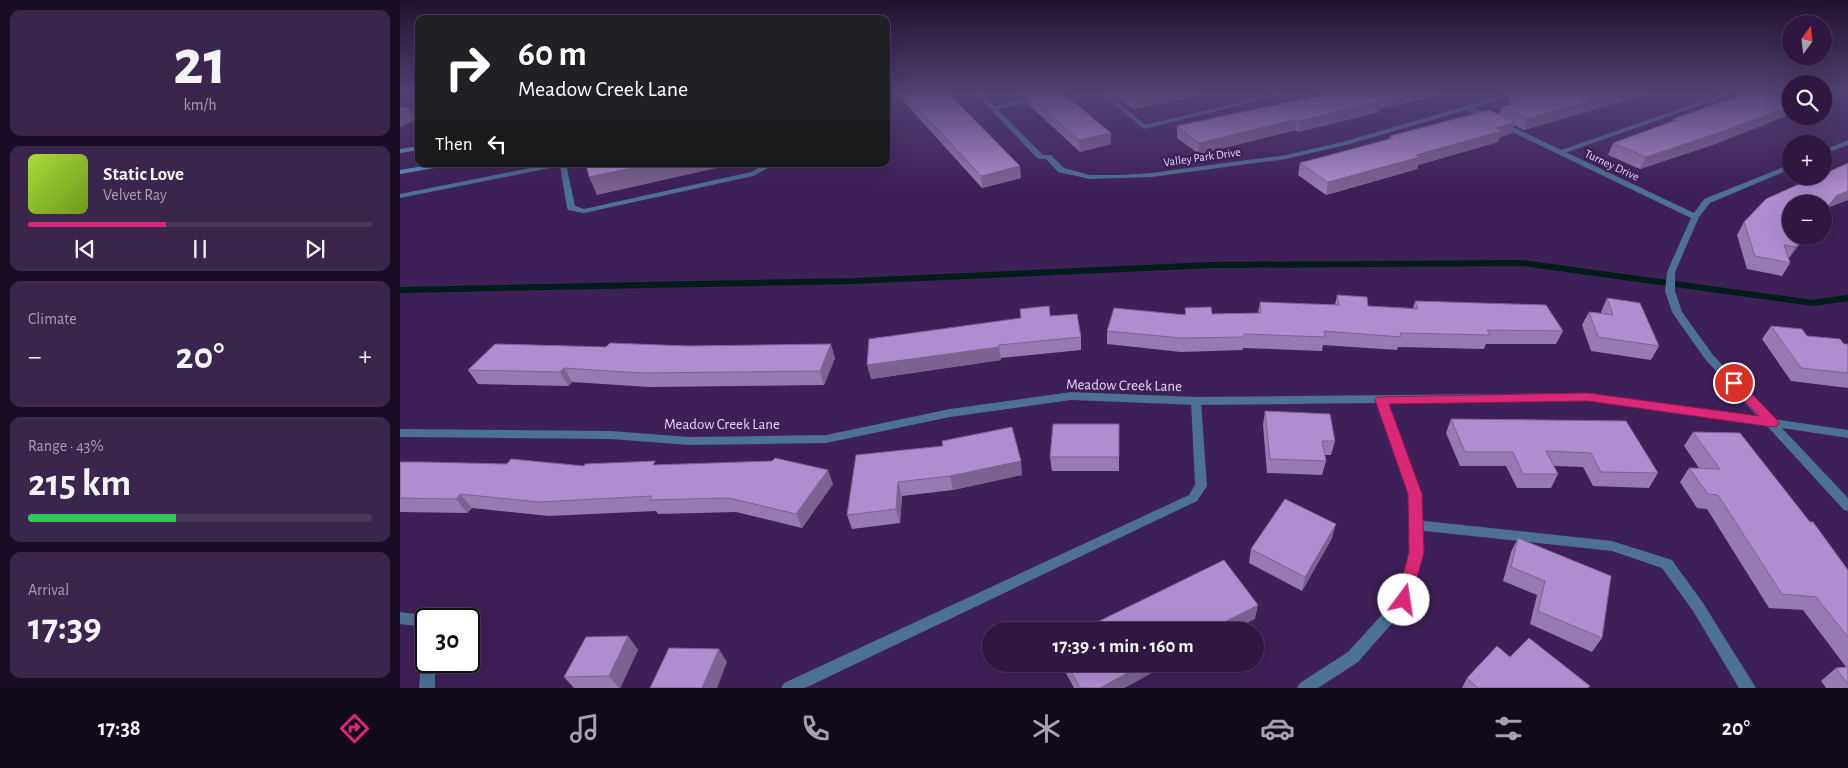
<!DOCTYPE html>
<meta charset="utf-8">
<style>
body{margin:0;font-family:"Alegreya Sans",sans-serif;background:#3a254c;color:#f1f3f6;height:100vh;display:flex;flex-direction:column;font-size:19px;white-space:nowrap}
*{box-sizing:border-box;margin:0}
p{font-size:16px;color:#a7a0b1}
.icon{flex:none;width:28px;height:28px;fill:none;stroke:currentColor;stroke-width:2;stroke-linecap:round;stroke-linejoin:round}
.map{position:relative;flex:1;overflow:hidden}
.side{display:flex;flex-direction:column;gap:10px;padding:10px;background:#190d24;width:400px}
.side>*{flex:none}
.top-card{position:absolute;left:15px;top:15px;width:475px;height:152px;border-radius:10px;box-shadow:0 5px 20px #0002,0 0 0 1px #49375a;background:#202124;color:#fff;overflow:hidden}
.needle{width:32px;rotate:15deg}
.controls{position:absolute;left:1382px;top:15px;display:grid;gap:10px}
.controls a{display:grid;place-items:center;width:50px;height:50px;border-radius:50%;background:#2e1841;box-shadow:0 5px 20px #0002,0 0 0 1px #49375a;font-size:25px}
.speed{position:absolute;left:15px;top:608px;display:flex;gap:10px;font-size:25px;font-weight:700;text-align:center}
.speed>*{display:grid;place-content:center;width:65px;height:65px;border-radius:50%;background:#2e1841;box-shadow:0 5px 20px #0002,0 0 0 1px #49375a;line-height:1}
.speed .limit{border:2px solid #111;border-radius:8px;background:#fff;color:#111}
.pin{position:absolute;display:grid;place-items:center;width:42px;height:42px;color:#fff;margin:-21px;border:2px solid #fff;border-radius:50%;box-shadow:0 1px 5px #0007}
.me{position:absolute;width:55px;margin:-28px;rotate:14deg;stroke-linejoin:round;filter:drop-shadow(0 0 4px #0008)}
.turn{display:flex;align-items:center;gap:18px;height:105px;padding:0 20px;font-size:22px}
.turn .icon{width:65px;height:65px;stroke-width:2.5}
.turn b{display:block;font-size:35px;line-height:42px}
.then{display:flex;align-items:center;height:48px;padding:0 20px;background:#0003;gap:10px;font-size:19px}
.big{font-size:38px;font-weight:700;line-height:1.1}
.side .tile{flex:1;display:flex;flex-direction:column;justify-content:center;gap:8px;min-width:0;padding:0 18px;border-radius:10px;background:#3a254c}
.side .dial{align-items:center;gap:0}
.dial b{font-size:65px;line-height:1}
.song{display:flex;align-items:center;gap:15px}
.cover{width:60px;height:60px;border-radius:8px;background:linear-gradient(135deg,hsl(80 70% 55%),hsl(80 70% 35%))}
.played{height:5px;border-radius:2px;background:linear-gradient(90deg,#db2777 40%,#49375a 40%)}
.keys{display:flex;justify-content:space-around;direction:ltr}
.heat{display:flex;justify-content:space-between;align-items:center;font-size:28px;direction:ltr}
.charge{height:8px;border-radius:4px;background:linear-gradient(90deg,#34c759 43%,#49375a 0)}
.trip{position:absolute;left:582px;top:622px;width:282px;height:50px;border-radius:25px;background:#2e1841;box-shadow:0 5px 20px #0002,0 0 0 1px #49375a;font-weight:700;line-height:50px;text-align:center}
.tab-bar{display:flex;height:80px;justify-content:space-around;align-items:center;background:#120a1a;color:#a7a0b1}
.tab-bar .icon{width:35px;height:35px}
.tab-bar .active{color:#db2777}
.tab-bar b{font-size:22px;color:#f1f3f6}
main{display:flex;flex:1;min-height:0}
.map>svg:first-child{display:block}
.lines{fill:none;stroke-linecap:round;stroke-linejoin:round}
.stream{stroke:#011d1a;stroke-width:6}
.lane{fill:#4d7192;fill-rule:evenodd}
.street{fill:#4d7192;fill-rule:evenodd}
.secondary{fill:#5995c9;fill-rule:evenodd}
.wall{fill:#967ab2}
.shaded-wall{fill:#7a6391}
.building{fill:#ae8ecf;stroke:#7a6391}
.route{fill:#db2777;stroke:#8e194d}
.labels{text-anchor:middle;stroke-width:5;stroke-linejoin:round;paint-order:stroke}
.far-street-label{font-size:12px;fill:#e4d5f7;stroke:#3d2057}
.street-label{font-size:15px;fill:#e4d5f7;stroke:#3d2057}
</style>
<main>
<section class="side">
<div class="tile dial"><b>21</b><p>km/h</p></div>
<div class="tile">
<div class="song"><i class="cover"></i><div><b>Static Love</b><p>Velvet Ray</p></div></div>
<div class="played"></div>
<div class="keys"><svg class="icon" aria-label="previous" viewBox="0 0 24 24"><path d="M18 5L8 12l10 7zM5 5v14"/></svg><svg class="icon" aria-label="pause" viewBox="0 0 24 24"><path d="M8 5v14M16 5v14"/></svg><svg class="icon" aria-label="next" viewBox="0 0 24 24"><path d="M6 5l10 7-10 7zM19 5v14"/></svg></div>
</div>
<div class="tile"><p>Climate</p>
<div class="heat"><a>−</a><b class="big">20°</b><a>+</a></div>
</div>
<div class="tile"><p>Range · 43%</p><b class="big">215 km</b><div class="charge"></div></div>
<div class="tile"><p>Arrival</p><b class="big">17:39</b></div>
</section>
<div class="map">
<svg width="1448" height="688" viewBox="0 0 1448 688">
<rect width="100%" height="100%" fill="#3d2057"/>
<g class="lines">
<path class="stream" d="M0,290L453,281L812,265L1122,263L1413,303L1448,298"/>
<g class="lane">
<path d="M702,94H708L745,125L875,94H884L744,129Z"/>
<path d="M1324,94H1332L1162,154L1155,152Z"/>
<path d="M150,164H166L175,206L184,209L351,172L360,167L359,164H365L368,168L353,176L184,213L168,210L167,208L160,166L0,198V194Z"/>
<path d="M796,397L800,398L801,401L807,486L797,501L405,688H381L384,683L789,495L795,485L791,401L792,398Z"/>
<path d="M1015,520L1212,541L1272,560L1303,603L1356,688H1339L1293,611L1262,568L1212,551L1015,530L1011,529L1009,525L1011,521Z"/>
<path d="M0,612L31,616L32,619H26V627L0,624Z"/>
<path d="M26,655V661H35V688H19L21,661L23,656Z"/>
</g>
<g class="street">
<path d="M576,94H582L594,106L652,94H662L659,96L597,109L643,155H651L664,168L690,175H722L751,173L886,155L946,141L1107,94H1115L1073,108L1294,213L1304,199L1391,164V169L1310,203L1299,217L1275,272V291L1282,312L1313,355L1373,419L1448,430V438L1382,428L1448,498V511L1444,510L1367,426L1188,401L987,403L1021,494L1023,552L1011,600L1009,604L958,662L918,688H897L900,683L948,652L998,597L1009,552V494L977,403L796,405L671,400L550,417L426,443L289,445L211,439L0,437V429L211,431L289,437L426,435L550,409L671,392L796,397L1188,393L1358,417L1305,359L1272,312L1265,291L1267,272L1291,218L1066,110L950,144L886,159L751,177L690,179L658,172L646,159H638Z"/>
<path d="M1448,140V145L1424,154V150Z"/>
</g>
<g class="secondary">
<path d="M19,146V150L0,153V149Z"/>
<path d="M35,164H50L46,166L0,174V170Z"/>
</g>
</g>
<g class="wall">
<path d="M497,94H549L621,178L582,188Z"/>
<path d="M617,94H664L711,133V144L680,152L628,104V97L622,98Z"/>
<path d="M714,94H805L734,109Z"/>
<path d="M926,94H1043L983,108L980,107L979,112L898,132L896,130L799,154L777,138V126Z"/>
<path d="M1110,94H1248L1124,130L1114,125L1111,134L1100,137L1098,142L1018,165L1017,169L926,195L898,175L900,163L989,140L990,136L1099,115L1102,107L1110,105L1108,98Z"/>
<path d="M1391,94V114L1315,144L1240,169L1208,155L1213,143L1272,122L1273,119Z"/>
<path d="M1448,163V200L1429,207L1391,236H1406L1389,258L1390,263L1382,276L1347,269L1337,235L1344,222Z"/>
<path d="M937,295L968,306L1013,308L1015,301L1163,331L1156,344H1086L1084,349L998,347L997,350L923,345L922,351L843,348V350L781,352L707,344V331L785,314V308L812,314L858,313L860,302L935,305Z"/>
<path d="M1207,298L1259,346L1251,360L1191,351L1182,325L1189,312L1201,313V312Z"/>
<path d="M650,316L681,337V350L601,358V360L471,379Z"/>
<path d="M1371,326L1407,336L1444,344H1448V388L1391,381L1362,339Z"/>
<path d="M435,358L424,385L249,387L172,382L168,386L78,384L68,370Z"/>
<path d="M865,411L935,441L931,455H925L926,461L922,475L867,473L863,425Z"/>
<path d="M1051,419L1226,421L1258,473L1249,488L1193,486L1183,467L1154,466L1158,474L1151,488H1117L1106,466H1060L1046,433Z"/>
<path d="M719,424V471H652L650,457Z"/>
<path d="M1293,432L1448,570V688H1426L1421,681L1436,668L1446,667L1403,610L1369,608L1307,509L1297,508L1280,482L1289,468H1299L1284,446Z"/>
<path d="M456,455L622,475L553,490L502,496L500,523L452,529L447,515Z"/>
<path d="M0,462L184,466L257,465L433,484L402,528L336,512L258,514L256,511L149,516L72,508L67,513L0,512Z"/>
<path d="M932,538L902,591L849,563L851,549Z"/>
<path d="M1118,538L1202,638L1192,652L1130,624L1137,595L1103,581L1111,552Z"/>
<path d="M228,636L238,650L220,688H174L164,677Z"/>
<path d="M1110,657L1188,688H1062L1067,678Z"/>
<path d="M661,664H768L724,688H674Z"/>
</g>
<g class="shaded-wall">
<path d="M621,94H627L628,97L622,98Z"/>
<path d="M755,94H805L734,109V98Z"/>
<path d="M1002,94H1043L983,108L985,98Z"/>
<path d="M1215,94H1248L1124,130L1127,119Z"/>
<path d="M1424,94H1444L1424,102Z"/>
<path d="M981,101L979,112L898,132L900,121Z"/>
<path d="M1391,106V114L1315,144L1240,169L1246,157Z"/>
<path d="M9,108L16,119L0,127V112Z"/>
<path d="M897,119L896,130L799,154V143Z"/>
<path d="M1115,122L1111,134L1100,137L1098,142L1018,165L1017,169L926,195L928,182L1016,155L1096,128Z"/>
<path d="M711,133V144L680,152L679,140Z"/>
<path d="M251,164H329L330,165L197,195L189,177Z"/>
<path d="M620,166L621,178L582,188L581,176Z"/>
<path d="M1448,191V200L1429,207L1424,214V211L1437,195Z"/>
<path d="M1404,236H1406L1387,260L1395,247Z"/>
<path d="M431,344L435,358L424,385L420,371Z"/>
<path d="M599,347L601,360L471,379L467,365Z"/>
<path d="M164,368L172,382L168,386L160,372Z"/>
<path d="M621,461L622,475L553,490L550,476Z"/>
<path d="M428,470L433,484L402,528L396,514Z"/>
<path d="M498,482L502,496L500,523L496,509Z"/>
<path d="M60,494L72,508L67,513L56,499Z"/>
<path d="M936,524L932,538L902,591L905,577Z"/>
<path d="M858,605L855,619L831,631H807Z"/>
<path d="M228,636L238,650L220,688H219L209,676Z"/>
<path d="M319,649L327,662L317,688H302Z"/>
<path d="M744,664H768L724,688H700Z"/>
</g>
<g class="building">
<path d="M505,94H549L620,166L581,176Z"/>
<path d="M627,94H664L711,133L679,140Z"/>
<path d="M728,94H755L734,98Z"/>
<path d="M926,94H968L981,101L900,121L897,119L799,143L777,126Z"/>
<path d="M978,94H1002L985,98Z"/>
<path d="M1113,94H1215L1127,119L1102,107L1119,102L1115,100Z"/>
<path d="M1345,94H1391V106L1321,132L1246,157L1213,143L1276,120L1273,119Z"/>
<path d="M0,107L9,108L0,112Z"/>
<path d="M1089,110L1115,122L1096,128L1102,131L1016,155L1020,157L928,182L900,163L993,138L990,136Z"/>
<path d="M1448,163V191L1437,195L1424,211V204H1391V236H1404L1395,247L1384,245L1390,263L1355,256L1344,222L1366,199L1417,176H1424V174Z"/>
<path d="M186,164H251L189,177Z"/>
<path d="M937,295L967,297L968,306L1018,309L1015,301L1146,305L1163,331L1087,330L1090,335L1000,333L1001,337L924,331L925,337L844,334V337L782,338L707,331L714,308L786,315L785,308L811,307L812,314L861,313L860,302L939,305Z"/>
<path d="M1207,298L1240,303L1259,346L1198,337L1189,312L1213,315Z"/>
<path d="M649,306L650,316L677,314L681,337L599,345V347L467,365L469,339L621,318L620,309Z"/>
<path d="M1371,326L1402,329L1407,336L1440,339L1444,344H1448V373L1401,368Z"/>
<path d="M210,343L288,346L431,344L420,371L242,373L164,368L160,372L68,370L95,344L206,347Z"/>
<path d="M865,411L930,414L935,441H922L926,461L870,459Z"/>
<path d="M1051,419L1226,421L1258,473L1201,472L1191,453L1146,451L1158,474H1123L1113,452H1065Z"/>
<path d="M653,424H719V457H650Z"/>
<path d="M612,427L621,461L550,476L498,482L496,509L447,515L456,455L543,446L542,441Z"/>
<path d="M1293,432L1340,433L1410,522H1413L1448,570V637L1416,597L1382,594L1318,495L1308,494L1289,468L1320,469Z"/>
<path d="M375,458L428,470L396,514L329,498L250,500L252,496L139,502L60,494L56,499L0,498V462H23L107,464L111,459L184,466L185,464L255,461L253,465L372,461Z"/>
<path d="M885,499L936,524L905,577L851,549Z"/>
<path d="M1118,538L1211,576L1202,638L1138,611L1145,581L1111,567Z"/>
<path d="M824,560L858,605L807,631H679Z"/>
<path d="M228,636L209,676L164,677L186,637Z"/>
<path d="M1129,638L1190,686L1188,688H1078L1067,678L1097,646L1110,657Z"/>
<path d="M269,648L319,649L302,688H250Z"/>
<path d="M667,664H744L700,688H680Z"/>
<path d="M1448,667V684L1436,668Z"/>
</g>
<linearGradient id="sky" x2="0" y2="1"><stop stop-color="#221230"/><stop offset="0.49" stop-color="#514274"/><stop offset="1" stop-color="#514274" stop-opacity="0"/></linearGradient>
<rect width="1448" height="190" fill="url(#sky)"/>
<path class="route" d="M1334,379L1339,380L1377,420L1379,423L1377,426L1372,427L1188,401L989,404L1022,494L1024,552L1010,604L1004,606L999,604L997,600L1009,552L1008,494L975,400L977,397L1188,393L1359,416L1330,386L1328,383Z"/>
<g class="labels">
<g class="far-street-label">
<text transform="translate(802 157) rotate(-8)" y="4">Valley Park Drive</text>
<text transform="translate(1212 165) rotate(25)" y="4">Turney Drive</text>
</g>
<g class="street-label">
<text transform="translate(724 385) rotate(1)" y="5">Meadow Creek Lane</text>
<text x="322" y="429">Meadow Creek Lane</text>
</g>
</g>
</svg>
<div class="controls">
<a><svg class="needle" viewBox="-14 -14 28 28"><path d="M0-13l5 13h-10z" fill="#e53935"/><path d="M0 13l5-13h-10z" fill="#a7a0b1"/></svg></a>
<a><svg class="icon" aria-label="search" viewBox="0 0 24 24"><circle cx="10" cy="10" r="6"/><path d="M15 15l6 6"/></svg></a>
<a>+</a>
<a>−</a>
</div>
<div class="speed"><div class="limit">30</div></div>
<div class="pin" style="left:1334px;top:383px;background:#d93025"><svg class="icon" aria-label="arrive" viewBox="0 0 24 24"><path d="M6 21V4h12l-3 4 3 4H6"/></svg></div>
<svg class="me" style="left:1004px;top:600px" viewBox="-20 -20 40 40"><circle r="19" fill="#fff"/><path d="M0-13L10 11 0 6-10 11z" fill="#db2777"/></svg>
<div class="trip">17:39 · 1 min · 160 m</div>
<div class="top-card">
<div class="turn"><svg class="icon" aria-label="right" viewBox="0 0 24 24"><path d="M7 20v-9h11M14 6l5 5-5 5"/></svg><div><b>60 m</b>Meadow Creek Lane</div></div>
<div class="then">Then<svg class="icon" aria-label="left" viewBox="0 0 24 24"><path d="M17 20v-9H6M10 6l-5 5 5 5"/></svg></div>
</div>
</div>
</main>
<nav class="tab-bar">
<b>17:38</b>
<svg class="icon active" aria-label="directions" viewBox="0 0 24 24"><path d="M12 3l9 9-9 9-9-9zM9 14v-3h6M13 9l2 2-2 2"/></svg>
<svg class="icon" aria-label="music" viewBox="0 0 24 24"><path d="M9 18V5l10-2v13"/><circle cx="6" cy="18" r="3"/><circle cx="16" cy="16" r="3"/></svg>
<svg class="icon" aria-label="phone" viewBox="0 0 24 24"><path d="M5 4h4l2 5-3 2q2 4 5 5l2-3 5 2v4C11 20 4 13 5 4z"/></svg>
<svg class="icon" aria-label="climate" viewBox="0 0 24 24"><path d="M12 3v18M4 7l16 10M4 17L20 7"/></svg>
<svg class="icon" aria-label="car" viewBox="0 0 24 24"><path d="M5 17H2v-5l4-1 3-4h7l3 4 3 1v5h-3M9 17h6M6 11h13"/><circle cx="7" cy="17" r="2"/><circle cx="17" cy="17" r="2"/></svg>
<svg class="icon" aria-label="filters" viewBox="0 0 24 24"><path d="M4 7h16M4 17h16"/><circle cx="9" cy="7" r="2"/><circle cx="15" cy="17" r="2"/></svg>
<b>20°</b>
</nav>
